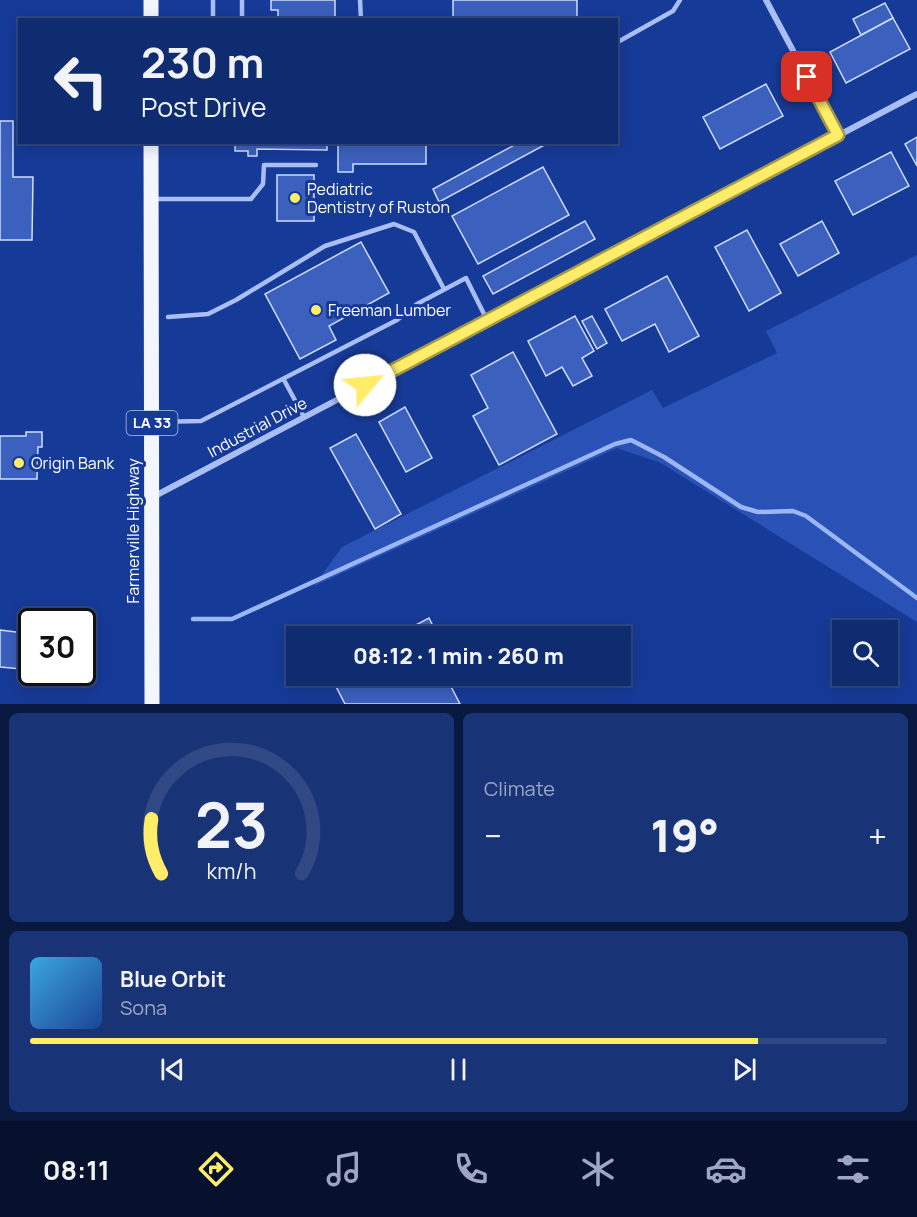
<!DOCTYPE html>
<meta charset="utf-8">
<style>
body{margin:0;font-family:Manrope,sans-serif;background:#193476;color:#f1f3f6;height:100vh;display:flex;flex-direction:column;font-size:22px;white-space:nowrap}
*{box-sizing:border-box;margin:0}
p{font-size:20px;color:#9ca7c3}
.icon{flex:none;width:33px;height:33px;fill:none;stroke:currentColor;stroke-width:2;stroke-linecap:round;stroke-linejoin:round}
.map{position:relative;height:704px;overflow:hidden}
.drawer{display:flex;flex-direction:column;gap:9px;padding:9px;background:#09183e;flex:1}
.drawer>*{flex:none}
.banner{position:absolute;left:18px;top:18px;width:600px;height:126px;border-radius:0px;box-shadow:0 3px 15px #0003,0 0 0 2px #304884;background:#102c71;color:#f1f3f6;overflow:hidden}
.tools{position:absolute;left:832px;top:620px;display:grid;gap:12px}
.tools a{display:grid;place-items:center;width:66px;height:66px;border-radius:0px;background:#102c71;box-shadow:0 3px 15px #0003,0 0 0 2px #304884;font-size:30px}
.speed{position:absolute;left:18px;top:608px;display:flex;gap:12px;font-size:30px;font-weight:700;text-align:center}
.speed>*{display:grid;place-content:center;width:78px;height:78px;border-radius:50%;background:#102c71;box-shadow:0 3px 15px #0003,0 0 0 2px #304884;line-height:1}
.speed .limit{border:3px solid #111;border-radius:9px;background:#fff;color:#111}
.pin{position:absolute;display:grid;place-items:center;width:51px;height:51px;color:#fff;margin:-26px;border-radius:12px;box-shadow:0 3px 9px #0006}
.me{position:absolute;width:66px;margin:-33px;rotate:62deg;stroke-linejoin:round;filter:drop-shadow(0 0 4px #0008)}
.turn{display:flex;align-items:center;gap:21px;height:126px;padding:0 24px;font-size:27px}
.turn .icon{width:78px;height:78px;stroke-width:2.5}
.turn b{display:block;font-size:42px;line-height:51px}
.big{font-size:45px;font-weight:800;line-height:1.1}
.drawer .card{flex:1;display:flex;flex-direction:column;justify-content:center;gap:9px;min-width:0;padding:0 21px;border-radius:9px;background:#193476}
.drawer .dial{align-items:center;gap:0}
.dial svg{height:156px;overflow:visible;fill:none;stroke:#304884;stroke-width:7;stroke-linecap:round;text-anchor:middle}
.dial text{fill:#f1f3f6;stroke:none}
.song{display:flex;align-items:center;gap:18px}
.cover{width:72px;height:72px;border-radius:9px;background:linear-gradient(135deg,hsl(200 70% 55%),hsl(220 70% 35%))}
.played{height:6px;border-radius:3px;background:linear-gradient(90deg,#ffec69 85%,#304884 85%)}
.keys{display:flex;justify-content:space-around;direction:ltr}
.heat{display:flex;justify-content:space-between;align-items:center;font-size:33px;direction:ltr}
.drawer .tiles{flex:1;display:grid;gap:9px;grid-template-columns:1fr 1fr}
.card:last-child{grid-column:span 2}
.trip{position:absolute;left:286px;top:626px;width:345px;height:60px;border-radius:0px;background:#102c71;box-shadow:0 3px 15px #0003,0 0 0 2px #304884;font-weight:800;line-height:60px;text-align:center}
.menu{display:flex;height:96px;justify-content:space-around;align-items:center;background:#06122d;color:#9ca7c3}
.menu .icon{width:42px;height:42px}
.menu .active{color:#ffec69}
.menu b{font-size:27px;color:#f1f3f6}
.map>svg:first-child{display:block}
.green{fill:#2a52b6}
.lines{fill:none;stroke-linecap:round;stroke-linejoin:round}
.stream{stroke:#9bb6f4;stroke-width:4.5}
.building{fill:#3b60bd;stroke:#d0ddfc;stroke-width:1.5}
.service{stroke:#a9bef2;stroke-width:4.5}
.minor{stroke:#a9bef2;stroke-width:6}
.primary{stroke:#f3f6ff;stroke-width:15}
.route-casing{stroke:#a69944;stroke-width:15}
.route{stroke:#ffec69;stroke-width:10}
.poi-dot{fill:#ffec69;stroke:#163a97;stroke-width:2}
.labels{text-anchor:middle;stroke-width:6;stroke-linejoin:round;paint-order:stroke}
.shield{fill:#163a97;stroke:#b9c4e0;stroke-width:1.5}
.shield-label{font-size:15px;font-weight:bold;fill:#fff}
.poi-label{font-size:16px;fill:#fff;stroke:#163a97;text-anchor:start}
.street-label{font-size:16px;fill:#fff;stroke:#163a97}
</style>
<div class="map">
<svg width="917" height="704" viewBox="0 0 917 704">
<rect width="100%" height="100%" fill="#163a97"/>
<path class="green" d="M917,255V622L659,462L617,448L314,586L342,547L652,390L663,408L777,353L766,331Z"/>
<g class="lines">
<path class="stream" d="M193,619H232L615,444L631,440L664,457L741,507L758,512L793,511L806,516L917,598"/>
</g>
<g class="building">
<path d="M271,0H335V20H282L278,18V10H271Z"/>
<path d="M453,0H577V20H446L453,18Z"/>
<path d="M885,3L893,18L861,35L853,19Z"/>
<path d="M893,18L910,49L846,83L830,52Z"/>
<path d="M766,84L783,116L720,149L703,117Z"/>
<path d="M0,121H13V177H33L32,240H0Z"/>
<path d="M917,137V166L905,144Z"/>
<path d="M235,142H327V150L257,149V156H248V151H235Z"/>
<path d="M338,142H426V164H353V172H338Z"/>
<path d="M520,142H550L439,202L433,189Z"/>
<path d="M891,152L909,186L853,215L835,181Z"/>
<path d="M543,167L569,215L478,264L452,216Z"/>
<rect x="277" y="175" width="37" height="46"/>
<path d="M585,221L595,239L493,294L483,276Z"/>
<path d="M822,221L839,253L798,276L780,244Z"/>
<path d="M747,230L781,293L749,311L715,247Z"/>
<path d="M361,242L389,293L329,326L336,340L300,359L265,294Z"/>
<path d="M667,276L699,336L669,352L655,324L622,341L605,309Z"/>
<path d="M575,316L594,351L582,358L592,376L573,386L562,367L546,376L528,341Z"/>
<path d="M592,316L607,343L597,349L582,321Z"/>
<path d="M513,352L557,434L499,465L473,416L488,408L471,375Z"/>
<path d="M405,407L432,458L406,472L379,422Z"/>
<path d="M26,432H42V447H38L37,479H0V436H26Z"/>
<path d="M356,434L401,514L375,529L330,448Z"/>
<path d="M429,618L435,630L425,636H395Z"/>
<path d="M0,630L32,634V670L0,667Z"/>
<path d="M330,675H445L460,704H345Z"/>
</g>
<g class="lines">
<g class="service">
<path d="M242,0V20"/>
<path d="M360,0L361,20"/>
<path d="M213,20V0"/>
<path d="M616,43L673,11L680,0"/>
<path d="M153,199H251L263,184L264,165H316"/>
<path d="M168,317L208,314L236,300L325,246L394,224L414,232L444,289"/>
<path d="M284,380L304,417"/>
<path d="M154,422L201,421L397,320L417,304L466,278L487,320"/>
</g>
<g class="minor">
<path d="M766,0L838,135"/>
<path d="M153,497L917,94"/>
</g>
<g class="primary">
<path d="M151,20V0"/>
<path d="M151,142L152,704"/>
</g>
</g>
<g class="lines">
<defs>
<path id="route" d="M365,385L838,135L807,77"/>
</defs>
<use href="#route" class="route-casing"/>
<use href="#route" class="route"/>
</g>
<g class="poi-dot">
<circle cx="295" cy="198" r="6"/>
<circle cx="316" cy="310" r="6"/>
<circle cx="19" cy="463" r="6"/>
</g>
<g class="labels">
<rect class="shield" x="126.5" y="411" width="51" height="24" rx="4.5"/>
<g class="shield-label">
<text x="152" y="428">LA 33</text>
</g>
<g class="poi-label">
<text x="307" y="195">Pediatric<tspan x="307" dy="18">Dentistry of Ruston</tspan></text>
<text x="328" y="316">Freeman Lumber</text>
<text x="31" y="469">Origin Bank</text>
</g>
<g class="street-label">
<text transform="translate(257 427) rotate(-28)" y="6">Industrial Drive</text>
<text transform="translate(133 531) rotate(-90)" y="6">Farmerville Highway</text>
</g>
</g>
</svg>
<div class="tools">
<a><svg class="icon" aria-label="search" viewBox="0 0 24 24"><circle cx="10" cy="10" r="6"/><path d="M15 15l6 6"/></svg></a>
</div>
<div class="speed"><div class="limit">30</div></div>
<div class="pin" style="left:807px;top:77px;background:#d93025"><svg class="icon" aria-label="arrive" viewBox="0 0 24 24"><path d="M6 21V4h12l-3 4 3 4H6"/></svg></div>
<svg class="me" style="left:365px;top:385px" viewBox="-20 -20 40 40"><circle r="19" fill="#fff"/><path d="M0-13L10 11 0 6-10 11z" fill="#ffec69"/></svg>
<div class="trip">08:12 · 1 min · 260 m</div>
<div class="banner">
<div class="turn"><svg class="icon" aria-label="left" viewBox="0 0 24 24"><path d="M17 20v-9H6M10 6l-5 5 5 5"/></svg><div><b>230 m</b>Post Drive</div></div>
</div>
</div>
<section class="drawer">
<div class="tiles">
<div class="card dial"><svg viewBox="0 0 100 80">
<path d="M14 69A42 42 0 1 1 86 69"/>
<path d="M14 69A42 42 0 0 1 9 41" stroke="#ffec69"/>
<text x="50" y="56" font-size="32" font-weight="700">23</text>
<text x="50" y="72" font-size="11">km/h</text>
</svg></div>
<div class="card"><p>Climate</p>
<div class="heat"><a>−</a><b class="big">19°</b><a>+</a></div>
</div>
<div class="card">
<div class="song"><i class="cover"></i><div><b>Blue Orbit</b><p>Sona</p></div></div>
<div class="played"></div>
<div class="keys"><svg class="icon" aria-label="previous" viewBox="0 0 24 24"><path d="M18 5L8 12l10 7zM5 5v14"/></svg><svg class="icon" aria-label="pause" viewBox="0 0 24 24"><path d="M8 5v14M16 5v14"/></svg><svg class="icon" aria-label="next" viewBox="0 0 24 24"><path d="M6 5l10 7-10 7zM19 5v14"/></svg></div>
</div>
</div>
</section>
<nav class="menu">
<b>08:11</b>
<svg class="icon active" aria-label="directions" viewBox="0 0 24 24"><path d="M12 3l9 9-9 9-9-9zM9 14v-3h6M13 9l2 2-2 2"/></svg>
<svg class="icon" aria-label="music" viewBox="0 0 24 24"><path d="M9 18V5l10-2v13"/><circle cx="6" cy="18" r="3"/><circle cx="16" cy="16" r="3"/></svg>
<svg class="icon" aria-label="phone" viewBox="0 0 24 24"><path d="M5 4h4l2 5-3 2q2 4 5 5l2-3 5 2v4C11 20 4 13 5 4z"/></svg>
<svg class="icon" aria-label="climate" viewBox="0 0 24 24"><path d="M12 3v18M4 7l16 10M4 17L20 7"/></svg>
<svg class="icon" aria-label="car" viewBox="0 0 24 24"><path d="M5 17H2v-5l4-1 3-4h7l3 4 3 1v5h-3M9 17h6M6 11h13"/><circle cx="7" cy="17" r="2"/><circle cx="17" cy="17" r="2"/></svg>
<svg class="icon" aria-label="filters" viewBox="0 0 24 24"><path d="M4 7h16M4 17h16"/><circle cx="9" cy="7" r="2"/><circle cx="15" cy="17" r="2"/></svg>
</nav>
